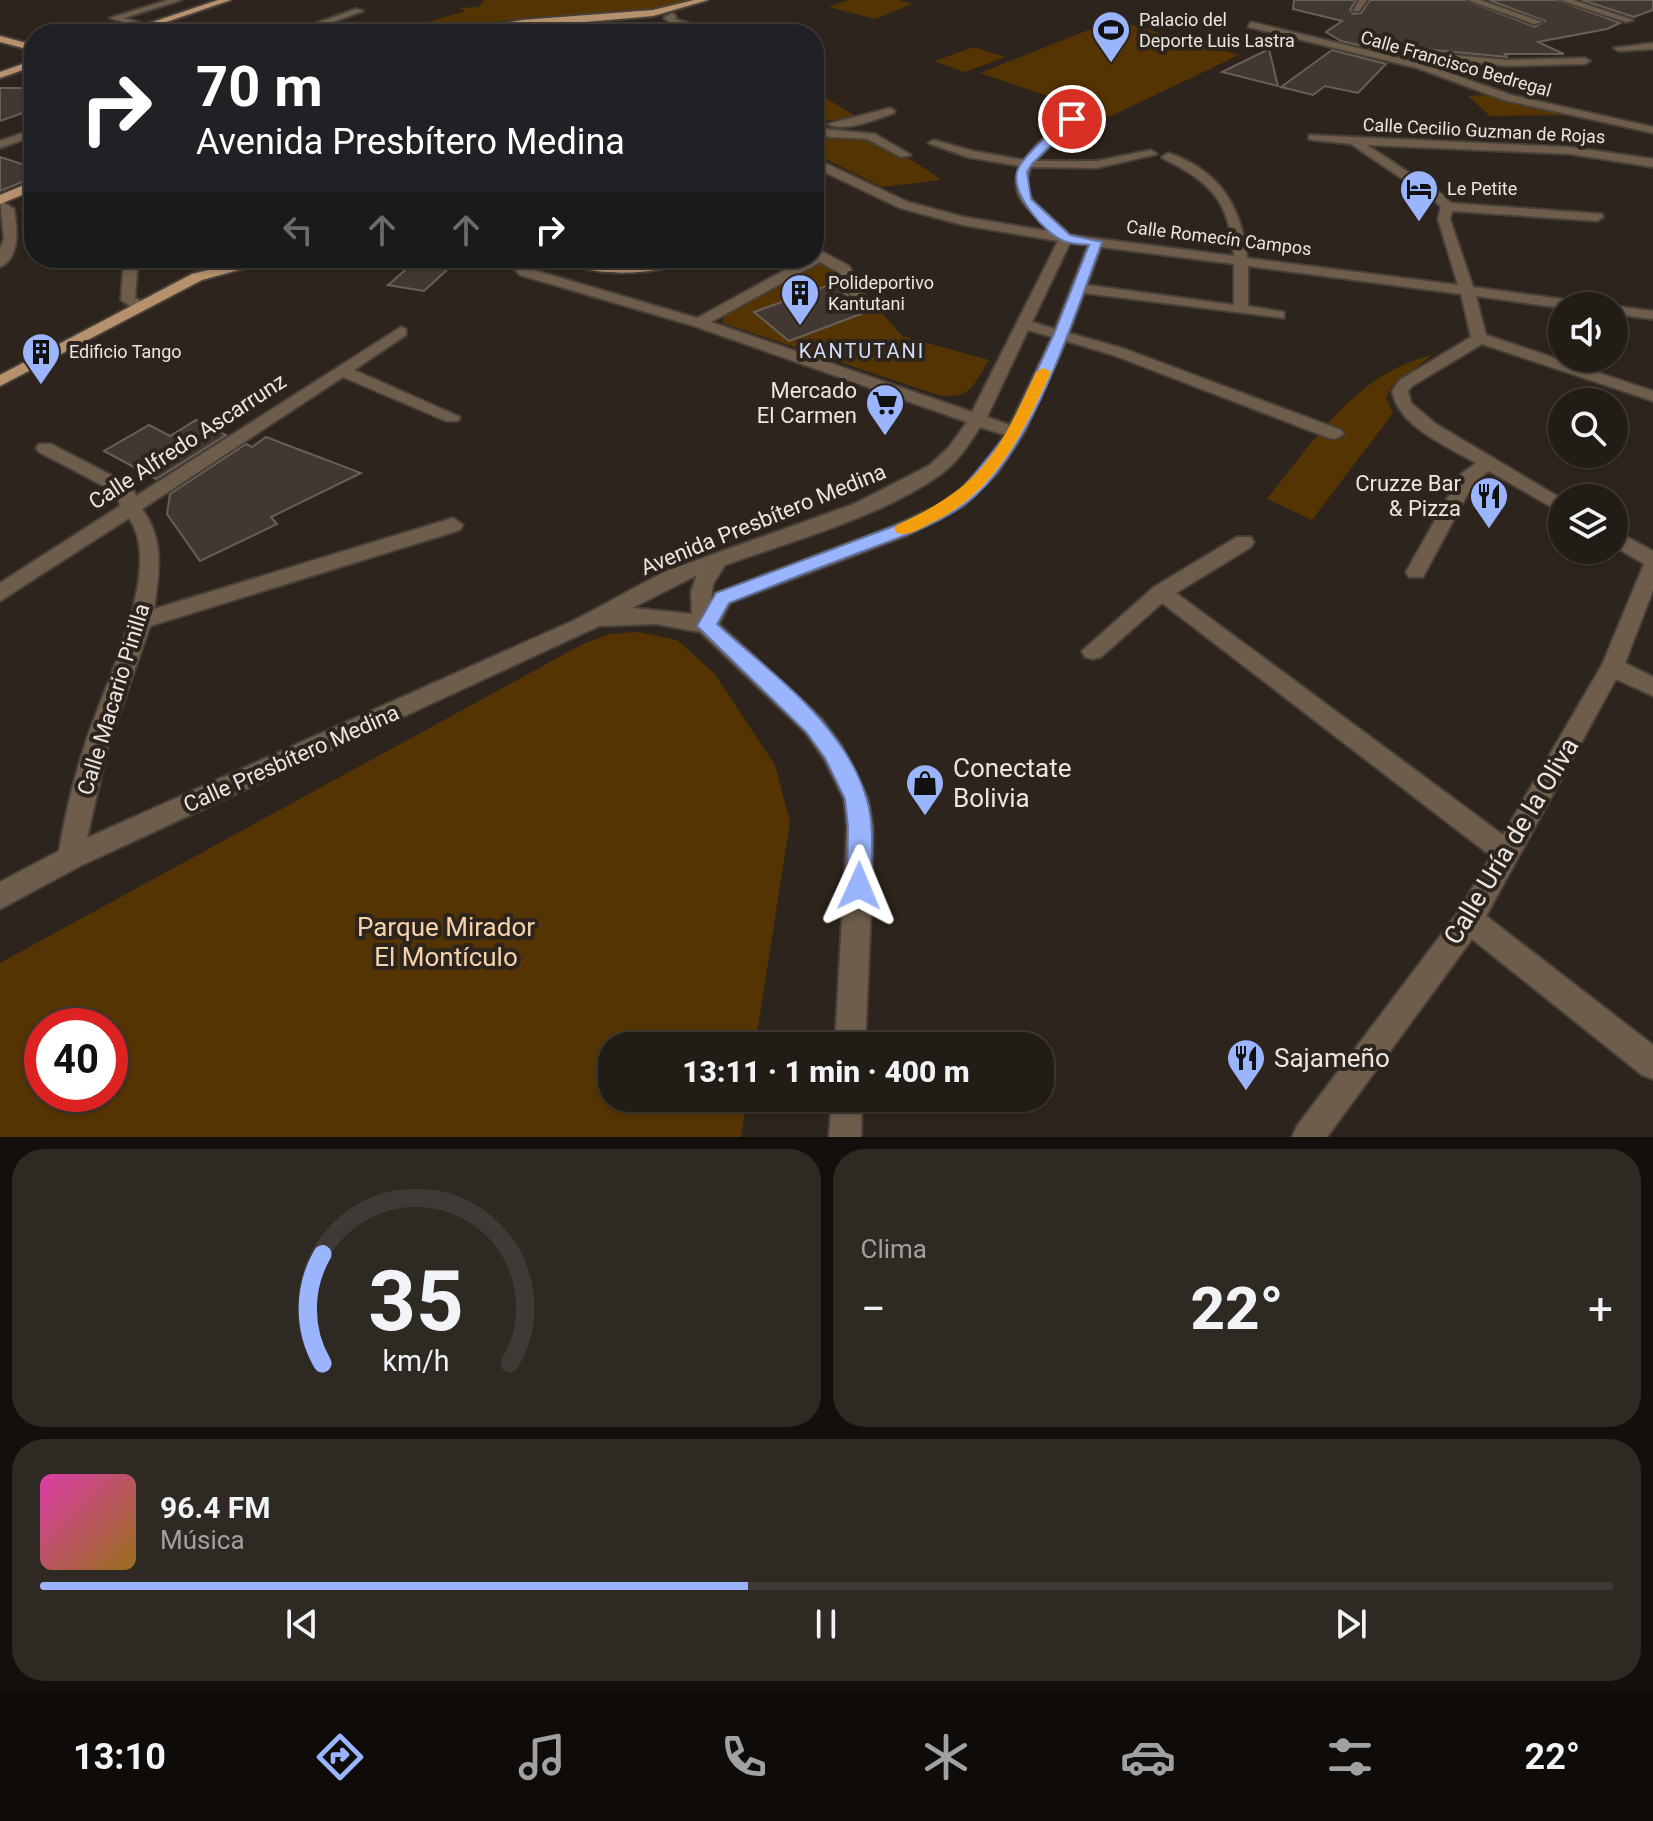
<!DOCTYPE html>
<html lang="es">
<meta charset="utf-8">
<style>
body{margin:0;font-family:Roboto,sans-serif;background:#2e2923;color:#f1f3f6;height:100vh;display:flex;flex-direction:column;font-size:30px;white-space:nowrap}
*{box-sizing:border-box;margin:0}
p{font-size:26px;color:#a2a1a1}
.icon{flex:none;width:44px;height:44px;fill:none;stroke:currentColor;stroke-width:2;stroke-linecap:round;stroke-linejoin:round}
.map{position:relative;height:1137px;overflow:hidden}
.side{display:flex;flex-direction:column;gap:12px;padding:12px;background:#130f0c;flex:1}
.side>*{flex:none}
.hud{position:absolute;left:24px;top:24px;width:800px;height:244px;border-radius:32px;box-shadow:0 2px 6px #0004,0 0 0 2px #3f3a35;background:#202124;color:#fff;overflow:hidden}
.buttons{position:absolute;left:1548px;top:292px;display:grid;gap:16px}
.buttons a{display:grid;place-items:center;width:80px;height:80px;border-radius:50%;background:#221c16;box-shadow:0 2px 6px #0004,0 0 0 2px #3f3a35;font-size:40px}
.speed{position:absolute;left:24px;top:1008px;display:flex;gap:16px;font-size:40px;font-weight:700;text-align:center}
.speed>*{display:grid;place-content:center;width:104px;height:104px;border-radius:50%;background:#221c16;box-shadow:0 2px 6px #0004,0 0 0 2px #3f3a35;line-height:1}
.speed .limit{border:12px solid #d22;background:#fff;color:#111}
.pin{position:absolute;display:grid;place-items:center;width:68px;height:68px;color:#fff;margin:-34px;border:4px solid #fff;border-radius:50%;box-shadow:0 2px 8px #0007}
.me{position:absolute;width:88px;margin:-44px;rotate:1deg;stroke-linejoin:round;filter:drop-shadow(0 0 6px #0008)}
.turn{display:flex;align-items:center;gap:28px;height:168px;padding:0 40px;font-size:36px}
.turn .icon{width:104px;height:104px;stroke-width:2.5}
.turn b{display:block;font-size:56px;line-height:68px}
.lanes{display:flex;align-items:center;height:76px;padding:0 40px;background:#0003;justify-content:center;gap:40px;direction:ltr}
.lanes .off{opacity:.35}
.big{font-size:60px;font-weight:800;line-height:1.1}
.side .tile{flex:1;display:flex;flex-direction:column;justify-content:center;gap:12px;min-width:0;padding:0 28px;border-radius:32px;background:#2e2923}
.side .dial{align-items:center;gap:0}
.dial svg{height:208px;overflow:visible;fill:none;stroke:#3f3a35;stroke-width:7;stroke-linecap:round;text-anchor:middle}
.dial text{fill:#f1f3f6;stroke:none}
.song{display:flex;align-items:center;gap:24px}
.cover{width:96px;height:96px;border-radius:12px;background:linear-gradient(135deg,hsl(320 70% 55%),hsl(40 70% 35%))}
.played{height:8px;border-radius:4px;background:linear-gradient(90deg,#9ab5fd 45%,#3f3a35 45%)}
.keys{display:flex;justify-content:space-around;direction:ltr}
.heat{display:flex;justify-content:space-between;align-items:center;font-size:44px;direction:ltr}
.side .tiles{flex:1;display:grid;gap:12px;grid-template-columns:1fr 1fr}
.tile:last-child{grid-column:span 2}
.trip{position:absolute;left:598px;top:1032px;width:456px;height:80px;border-radius:32px;background:#221c16;box-shadow:0 2px 6px #0004,0 0 0 2px #3f3a35;font-weight:800;line-height:80px;text-align:center}
.dock{display:flex;height:128px;justify-content:space-around;align-items:center;background:#0e0b09;color:#a2a1a1}
.dock .icon{width:56px;height:56px}
.dock .selected{color:#9ab5fd}
.dock b{font-size:36px;color:#f1f3f6}
.map>svg:first-child{display:block}
.green{fill:#553404;fill-rule:evenodd}
.building{fill:#413931;stroke:#685f56;stroke-width:2}
.lines{fill:none;stroke-linecap:round;stroke-linejoin:round}
.minor-casing{stroke:#484038;stroke-width:4}
.major-casing{stroke:#484038;stroke-width:4}
.minor{fill:#6e5d4b;fill-rule:evenodd}
.major{fill:#b5926d;fill-rule:evenodd}
.route{fill:#9ab5fd;stroke:#6476a4;stroke-width:2}
.slow{fill:#f59e0b}
.labels{text-anchor:middle;stroke-width:8;stroke-linejoin:round;paint-order:stroke}
.far-poi-label{font-size:18px;fill:#ebe6e1;stroke:#2d251d;text-anchor:start}
.far-street-label{font-size:18px;fill:#ebe6e1;stroke:#2d251d}
.far-neighbourhood-label{font-size:20px;letter-spacing:2px;fill:#d2def9;stroke:#2d251d}
.poi-label{font-size:22px;fill:#ebe6e1;stroke:#2d251d;text-anchor:end}
.street-label{font-size:22px;fill:#ebe6e1;stroke:#2d251d}
.near-poi-label{font-size:26px;fill:#ebe6e1;stroke:#2d251d;text-anchor:start}
.near-street-label{font-size:26px;fill:#ebe6e1;stroke:#2d251d}
.near-park-label{font-size:26px;fill:#f7d3ac;stroke:#2d251d}
</style>
<div class="map">
<svg width="1653" height="1137" viewBox="0 0 1653 1137">
<rect width="100%" height="100%" fill="#2d251d"/>
<g class="green">
<path d="M484,0H690C637,17 577,13 523,18C479,23 438,36 393,32L466,11L460,8L479,7Z"/>
<path d="M848,0H898L912,4L875,19L829,7Z"/>
<path d="M1114,20L1239,55L1109,117L980,73Z"/>
<path d="M974,47L1005,57L965,72L934,61Z"/>
<path d="M814,91L857,117L839,121L814,118Z"/>
<path d="M1489,95L1572,115L1490,116L1468,96Z"/>
<path d="M814,134C830,142 840,137 857,138C880,140 922,165 941,180L882,187L814,153Z"/>
<path d="M832,255L902,336L989,360C973,385 971,400 938,395L722,323L725,314Z"/>
<path d="M1432,355L1391,387L1386,398L1393,413L1312,520L1267,499C1315,440 1355,374 1432,355Z"/>
<path d="M638,632L677,640L714,673L775,765L790,822L755,1046H612V1098H747L741,1137H0V963L583,644L610,634ZM42,1026H110V1094H42Z"/>
</g>
<g class="building">
<path d="M1294,0H1356L1350,10L1353,14L1361,13L1370,0H1465L1535,27L1545,21L1489,0H1557L1620,23L1607,29L1538,42L1564,54H1505L1507,57L1402,47L1396,54L1341,41L1326,32L1342,21L1293,9Z"/>
<path d="M1582,0H1653V10L1634,17Z"/>
<path d="M1269,49L1278,86L1222,72Z"/>
<path d="M1332,50L1386,64L1358,93L1325,86L1313,95L1281,87Z"/>
<path d="M0,88H34V109L0,121Z"/>
<path d="M0,157L34,168V177L0,191Z"/>
<path d="M419,258H460L424,291L388,285Z"/>
<path d="M832,284L869,311L789,341L754,312Z"/>
<path d="M196,420L226,435L156,479L104,451L149,425L170,436Z"/>
<path d="M266,437L361,473L271,517L277,524L200,561L167,514L170,494L246,444L252,447Z"/>
</g>
<g class="lines">
<defs>
<g id="minor">
<path d="M168,0H181L124,18L147,25V29L110,18Z"/>
<path d="M1359,0H1367L1359,11H1353Z"/>
<path d="M1468,0H1480L1542,22L1534,24Z"/>
<path d="M1560,0H1573L1633,20L1626,22Z"/>
<path d="M356,9L363,11L300,34H286Z"/>
<path d="M672,13L676,16L675,19L723,34C705,34 677,30 664,18Z"/>
<path d="M1251,22L1424,64L1511,95L1653,127V133L1504,100L1417,68L1248,27Z"/>
<path d="M1653,43V49L1619,51L1614,48Z"/>
<path d="M1411,51L1507,60L1585,58L1590,61L1585,64L1507,66L1408,56Z"/>
<path d="M890,108L895,111L894,113C877,119 844,133 828,124Z"/>
<path d="M1072,116L1076,117V121L1035,161H1097L1151,150L1157,154L1097,168L1031,167L1027,180L1028,192L1034,202L1070,235L1234,256C1229,201 1212,183 1164,159L1162,157L1168,153C1219,170 1242,206 1247,258L1458,285L1438,219L1441,207L1435,201L1351,144L1313,140L1309,139V135L1570,147L1653,159V167L1570,154L1367,145L1443,195L1451,203L1602,214L1603,217L1597,221L1452,211L1450,219L1473,287L1583,302L1590,306L1562,308L1476,296L1486,335L1653,391V401L1482,344L1412,386L1408,391L1411,403L1436,424L1562,499V513L1489,471L1474,482L1423,577H1409L1406,572L1461,474L1476,463C1447,446 1399,427 1392,391L1400,380L1471,337L1461,294L1248,266V306L1284,312V318L1084,293L1069,333L1125,349L1341,430L1344,434L1335,439L1329,438L1113,355L1066,341L1024,433L998,472L963,506L906,536L730,603L719,624L822,719L841,745L868,799L873,827L872,886L865,1046H835L847,827L844,799L824,759L806,733L700,632L656,624L599,626L80,866L0,909V882L59,851C65,816 73,782 84,748C100,693 166,570 129,518L0,601V583L120,506L117,493L39,452L36,448L39,444H51L132,486L136,496L401,327L406,329V335L354,370L460,417L458,421H446L343,377L142,509C165,540 159,574 154,609L453,518L463,525L460,530L150,626L108,746L87,838L577,619L664,572L854,504L930,465L949,447L967,422L694,326L520,275L511,266L514,258H528L525,265L530,269L697,318L807,258H814V249L819,250L849,266L864,294L862,297H852L838,272L820,262L711,322L972,412L1058,241L963,225L900,208L814,167V158L908,202L964,217L1054,232C1033,212 1006,199 1020,166L967,157L928,143L934,140L973,151L1024,160L1038,143ZM1070,243L1088,245L1055,329L1032,322ZM1101,247L1234,264V305L1087,285ZM1028,330L1052,337L1010,425L987,417ZM980,427L1005,435L985,464L962,488L937,506L893,526L716,593L711,601L713,584L725,565C794,540 881,517 941,474C958,462 969,444 980,427ZM697,575L691,592L692,614L632,608Z"/>
<path d="M814,128L875,134L911,155L901,157L867,139L817,136Z"/>
<path d="M34,129V136L0,148V141Z"/>
<path d="M0,200L14,209C17,228 21,257 0,267V248L4,239Z"/>
<path d="M124,258H138L135,298L145,303V309H135L121,300Z"/>
<path d="M1612,306H1614L1653,311V319L1614,314Z"/>
<path d="M1614,530L1653,551V590L1625,663L1653,677V696L1616,679L1486,916L1653,1045V1079L1642,1075L1472,939L1327,1137H1292L1297,1126L1459,911L1491,856L1162,603L1101,657L1093,659L1085,657L1082,651L1154,587L1237,537H1251L1254,542L1251,547L1176,593L1503,835L1602,665L1644,564L1614,546Z"/>
<path d="M832,1098H862L861,1137H829Z"/>
</g>
<g id="major">
<path d="M218,0H231L131,34H117Z"/>
<path d="M694,0H708L653,16L447,34L522,20L653,10Z"/>
<path d="M0,36L34,45V51L0,42Z"/>
<path d="M34,60V66L0,78V72Z"/>
<path d="M34,181V190L0,204V195Z"/>
<path d="M258,258H282L202,280L0,386V375L192,274Z"/>
<path d="M559,258L624,264L689,258C664,277 583,278 559,258Z"/>
</g>
</defs>
<use href="#minor" class="minor-casing"/>
<use href="#major" class="major-casing"/>
<use href="#minor" class="minor"/>
<use href="#major" class="major"/>
</g>
<path class="route" d="M1069,117L1077,119L1032,164L1027,172L1031,199L1070,235L1102,242C1073,319 1036,441 975,496C945,523 903,536 866,550C820,567 775,585 729,603L717,624C772,674 846,725 867,800C875,827 871,858 871,886L867,894L859,897L850,894L847,886L848,827L845,799L825,758L806,732L697,626L716,593L905,522L939,506L963,488L1008,433L1054,334L1089,245C1081,244 1071,244 1064,241C1045,234 1011,194 1017,172C1021,156 1056,129 1069,117Z"/>
<path class="slow" d="M1043,368L1051,372C1023,433 995,493 931,523C921,528 909,537 897,533L894,529L897,525C982,486 998,454 1036,372Z"/>
<defs>
<symbol id="stadium-pin" viewBox="-11 -11 22 30"><path d="M0 17L-7.5 6A9.5 9.5 0 1 1 7.5 6Z" fill="#9ab5fd" stroke="#2d251d"/><path d="M0-5a6.5 5 0 1 0 0 10a6.5 5 0 1 0 0-10ZM-3.5-1.8h7v3.6h-7Z" fill="#111"/></symbol>
<symbol id="hotel-pin" viewBox="-11 -11 22 30"><path d="M0 17L-7.5 6A9.5 9.5 0 1 1 7.5 6Z" fill="#9ab5fd" stroke="#2d251d"/><path d="M-6-4.5h1.5V1H6V5H4.5V3h-9V5H-6ZM-4 0a1.8 1.8 0 1 1 3.6 0ZM.5 0V-2.5h3Q6-2.5 6 0Z" fill="#111"/></symbol>
<symbol id="building-pin" viewBox="-11 -11 22 30"><path d="M0 17L-7.5 6A9.5 9.5 0 1 1 7.5 6Z" fill="#9ab5fd" stroke="#2d251d"/><path d="M-4-6H4V6H1V3H-1V6H-4ZM-2.5-4.3h1.7v1.8h-1.7ZM.8-4.3h1.7v1.8H.8ZM-2.5-1h1.7V.8h-1.7ZM.8-1h1.7V.8H.8Z" fill="#111"/></symbol>
<symbol id="supermarket-pin" viewBox="-11 -11 22 30"><path d="M0 17L-7.5 6A9.5 9.5 0 1 1 7.5 6Z" fill="#9ab5fd" stroke="#2d251d"/><path d="M-6-5.5h2.5l.6 2H6L4.5 2H-2.5L-4.4-4H-6ZM-1.5 3.2a1.3 1.3 0 1 0 .1 0ZM3 3.2a1.3 1.3 0 1 0 .1 0Z" fill="#111"/></symbol>
<symbol id="restaurant-pin" viewBox="-11 -11 22 30"><path d="M0 17L-7.5 6A9.5 9.5 0 1 1 7.5 6Z" fill="#9ab5fd" stroke="#2d251d"/><path d="M-5-6h1v4h1v-4h1v4h1v-4h1v5L-1.5 .5V6h-2V.5L-5-1ZM5-6V6H3V1.5H1.5Q1.5-4 5-6Z" fill="#111"/></symbol>
<symbol id="shop-pin" viewBox="-11 -11 22 30"><path d="M0 17L-7.5 6A9.5 9.5 0 1 1 7.5 6Z" fill="#9ab5fd" stroke="#2d251d"/><path d="M-5-2.5h2.3a2.7 3.5 0 0 1 5.4 0H5L5.5 6h-11ZM-1.5-2.5h3a1.5 2.3 0 0 0-3 0Z" fill="#111"/></symbol>
</defs>
<g fill-rule="evenodd">
<use href="#stadium-pin" x="1089" y="8" width="44" height="60"/>
<use href="#hotel-pin" x="1397" y="167" width="44" height="60"/>
<use href="#building-pin" x="778" y="271" width="44" height="60"/>
<use href="#building-pin" x="19" y="330" width="44" height="60"/>
<use href="#supermarket-pin" x="863" y="381" width="44" height="60"/>
<use href="#restaurant-pin" x="1467" y="474" width="44" height="60"/>
<use href="#shop-pin" x="903" y="761" width="44" height="60"/>
<use href="#restaurant-pin" x="1224" y="1036" width="44" height="60"/>
</g>
<g class="labels">
<g class="far-poi-label">
<text x="1139" y="26">Palacio del<tspan x="1139" dy="21">Deporte Luis Lastra</tspan></text>
<text x="1447" y="195">Le Petite</text>
<text x="828" y="289">Polideportivo<tspan x="828" dy="21">Kantutani</tspan></text>
<text x="69" y="358">Edificio Tango</text>
</g>
<g class="far-street-label">
<text transform="translate(1456 64) rotate(16)" y="6">Calle Francisco Bedregal</text>
<text transform="translate(1484 131) rotate(3)" y="6">Calle Cecilio Guzman de Rojas</text>
<text transform="translate(1219 238) rotate(7)" y="6">Calle Romecín Campos</text>
</g>
<g class="far-neighbourhood-label">
<text x="862" y="358">KANTUTANI</text>
</g>
<g class="poi-label">
<text x="857" y="398">Mercado<tspan x="857" dy="25">El Carmen</tspan></text>
<text x="1461" y="491">Cruzze Bar<tspan x="1461" dy="25">&amp; Pizza</tspan></text>
</g>
<g class="street-label">
<text transform="translate(187 441) rotate(-33)" y="8">Calle Alfredo Ascarrunz</text>
<text transform="translate(763 519) rotate(-22)" y="8">Avenida Presbítero Medina</text>
<text transform="translate(113 699) rotate(-73)" y="8">Calle Macario Pinilla</text>
<text transform="translate(291 758) rotate(-24)" y="8">Calle Presbítero Medina</text>
</g>
<g class="near-poi-label">
<text x="953" y="777">Conectate<tspan x="953" dy="30">Bolivia</tspan></text>
<text x="1274" y="1067">Sajameño</text>
</g>
<g class="near-street-label">
<text transform="translate(1511 841) rotate(-59)" y="9">Calle Uría de la Oliva</text>
</g>
<g class="near-park-label">
<text x="446" y="936">Parque Mirador<tspan x="446" dy="30">El Montículo</tspan></text>
</g>
</g>
</svg>
<div class="buttons">
<a><svg class="icon" aria-label="sound" viewBox="0 0 24 24"><path d="M4 9h4l5-4v14l-5-4H4zM17 9q2 3 0 6"/></svg></a>
<a><svg class="icon" aria-label="search" viewBox="0 0 24 24"><circle cx="10" cy="10" r="6"/><path d="M15 15l6 6"/></svg></a>
<a><svg class="icon" aria-label="layers" viewBox="0 0 24 24"><path d="M12 4l9 5-9 5-9-5zM3 14l9 5 9-5"/></svg></a>
</div>
<div class="speed"><div class="limit">40</div></div>
<div class="pin" style="left:1072px;top:119px;background:#d93025"><svg class="icon" aria-label="arrive" viewBox="0 0 24 24"><path d="M6 21V4h12l-3 4 3 4H6"/></svg></div>
<svg class="me" style="left:859px;top:886px" viewBox="-20 -20 40 40"><path d="M0-17L14 15 0 8-14 15z" fill="#9ab5fd" stroke="#fff" stroke-width="4"/></svg>
<div class="trip">13:11 · 1 min · 400 m</div>
<div class="hud">
<div class="turn"><svg class="icon" aria-label="right" viewBox="0 0 24 24"><path d="M7 20v-9h11M14 6l5 5-5 5"/></svg><div><b>70 m</b>Avenida Presbítero Medina</div></div>
<div class="lanes"><svg class="icon off" aria-label="left" viewBox="0 0 24 24"><path d="M17 20v-9H6M10 6l-5 5 5 5"/></svg><svg class="icon off" aria-label="ahead" viewBox="0 0 24 24"><path d="M12 20V5M6 11l6-6 6 6"/></svg><svg class="icon off" aria-label="ahead" viewBox="0 0 24 24"><path d="M12 20V5M6 11l6-6 6 6"/></svg><svg class="icon" aria-label="right" viewBox="0 0 24 24"><path d="M7 20v-9h11M14 6l5 5-5 5"/></svg></div>
</div>
</div>
<section class="side">
<div class="tiles">
<div class="tile dial"><svg viewBox="0 0 100 80">
<path d="M14 69A42 42 0 1 1 86 69"/>
<path d="M14 69A42 42 0 0 1 14 27" stroke="#9ab5fd"/>
<text x="50" y="56" font-size="32" font-weight="700">35</text>
<text x="50" y="72" font-size="11">km/h</text>
</svg></div>
<div class="tile"><p>Clima</p>
<div class="heat"><a>−</a><b class="big">22°</b><a>+</a></div>
</div>
<div class="tile">
<div class="song"><i class="cover"></i><div><b>96.4 FM</b><p>Música</p></div></div>
<div class="played"></div>
<div class="keys"><svg class="icon" aria-label="previous" viewBox="0 0 24 24"><path d="M18 5L8 12l10 7zM5 5v14"/></svg><svg class="icon" aria-label="pause" viewBox="0 0 24 24"><path d="M8 5v14M16 5v14"/></svg><svg class="icon" aria-label="next" viewBox="0 0 24 24"><path d="M6 5l10 7-10 7zM19 5v14"/></svg></div>
</div>
</div>
</section>
<nav class="dock">
<b>13:10</b>
<svg class="icon selected" aria-label="directions" viewBox="0 0 24 24"><path d="M12 3l9 9-9 9-9-9zM9 14v-3h6M13 9l2 2-2 2"/></svg>
<svg class="icon" aria-label="music" viewBox="0 0 24 24"><path d="M9 18V5l10-2v13"/><circle cx="6" cy="18" r="3"/><circle cx="16" cy="16" r="3"/></svg>
<svg class="icon" aria-label="phone" viewBox="0 0 24 24"><path d="M5 4h4l2 5-3 2q2 4 5 5l2-3 5 2v4C11 20 4 13 5 4z"/></svg>
<svg class="icon" aria-label="climate" viewBox="0 0 24 24"><path d="M12 3v18M4 7l16 10M4 17L20 7"/></svg>
<svg class="icon" aria-label="car" viewBox="0 0 24 24"><path d="M5 17H2v-5l4-1 3-4h7l3 4 3 1v5h-3M9 17h6M6 11h13"/><circle cx="7" cy="17" r="2"/><circle cx="17" cy="17" r="2"/></svg>
<svg class="icon" aria-label="filters" viewBox="0 0 24 24"><path d="M4 7h16M4 17h16"/><circle cx="9" cy="7" r="2"/><circle cx="15" cy="17" r="2"/></svg>
<b>22°</b>
</nav>
